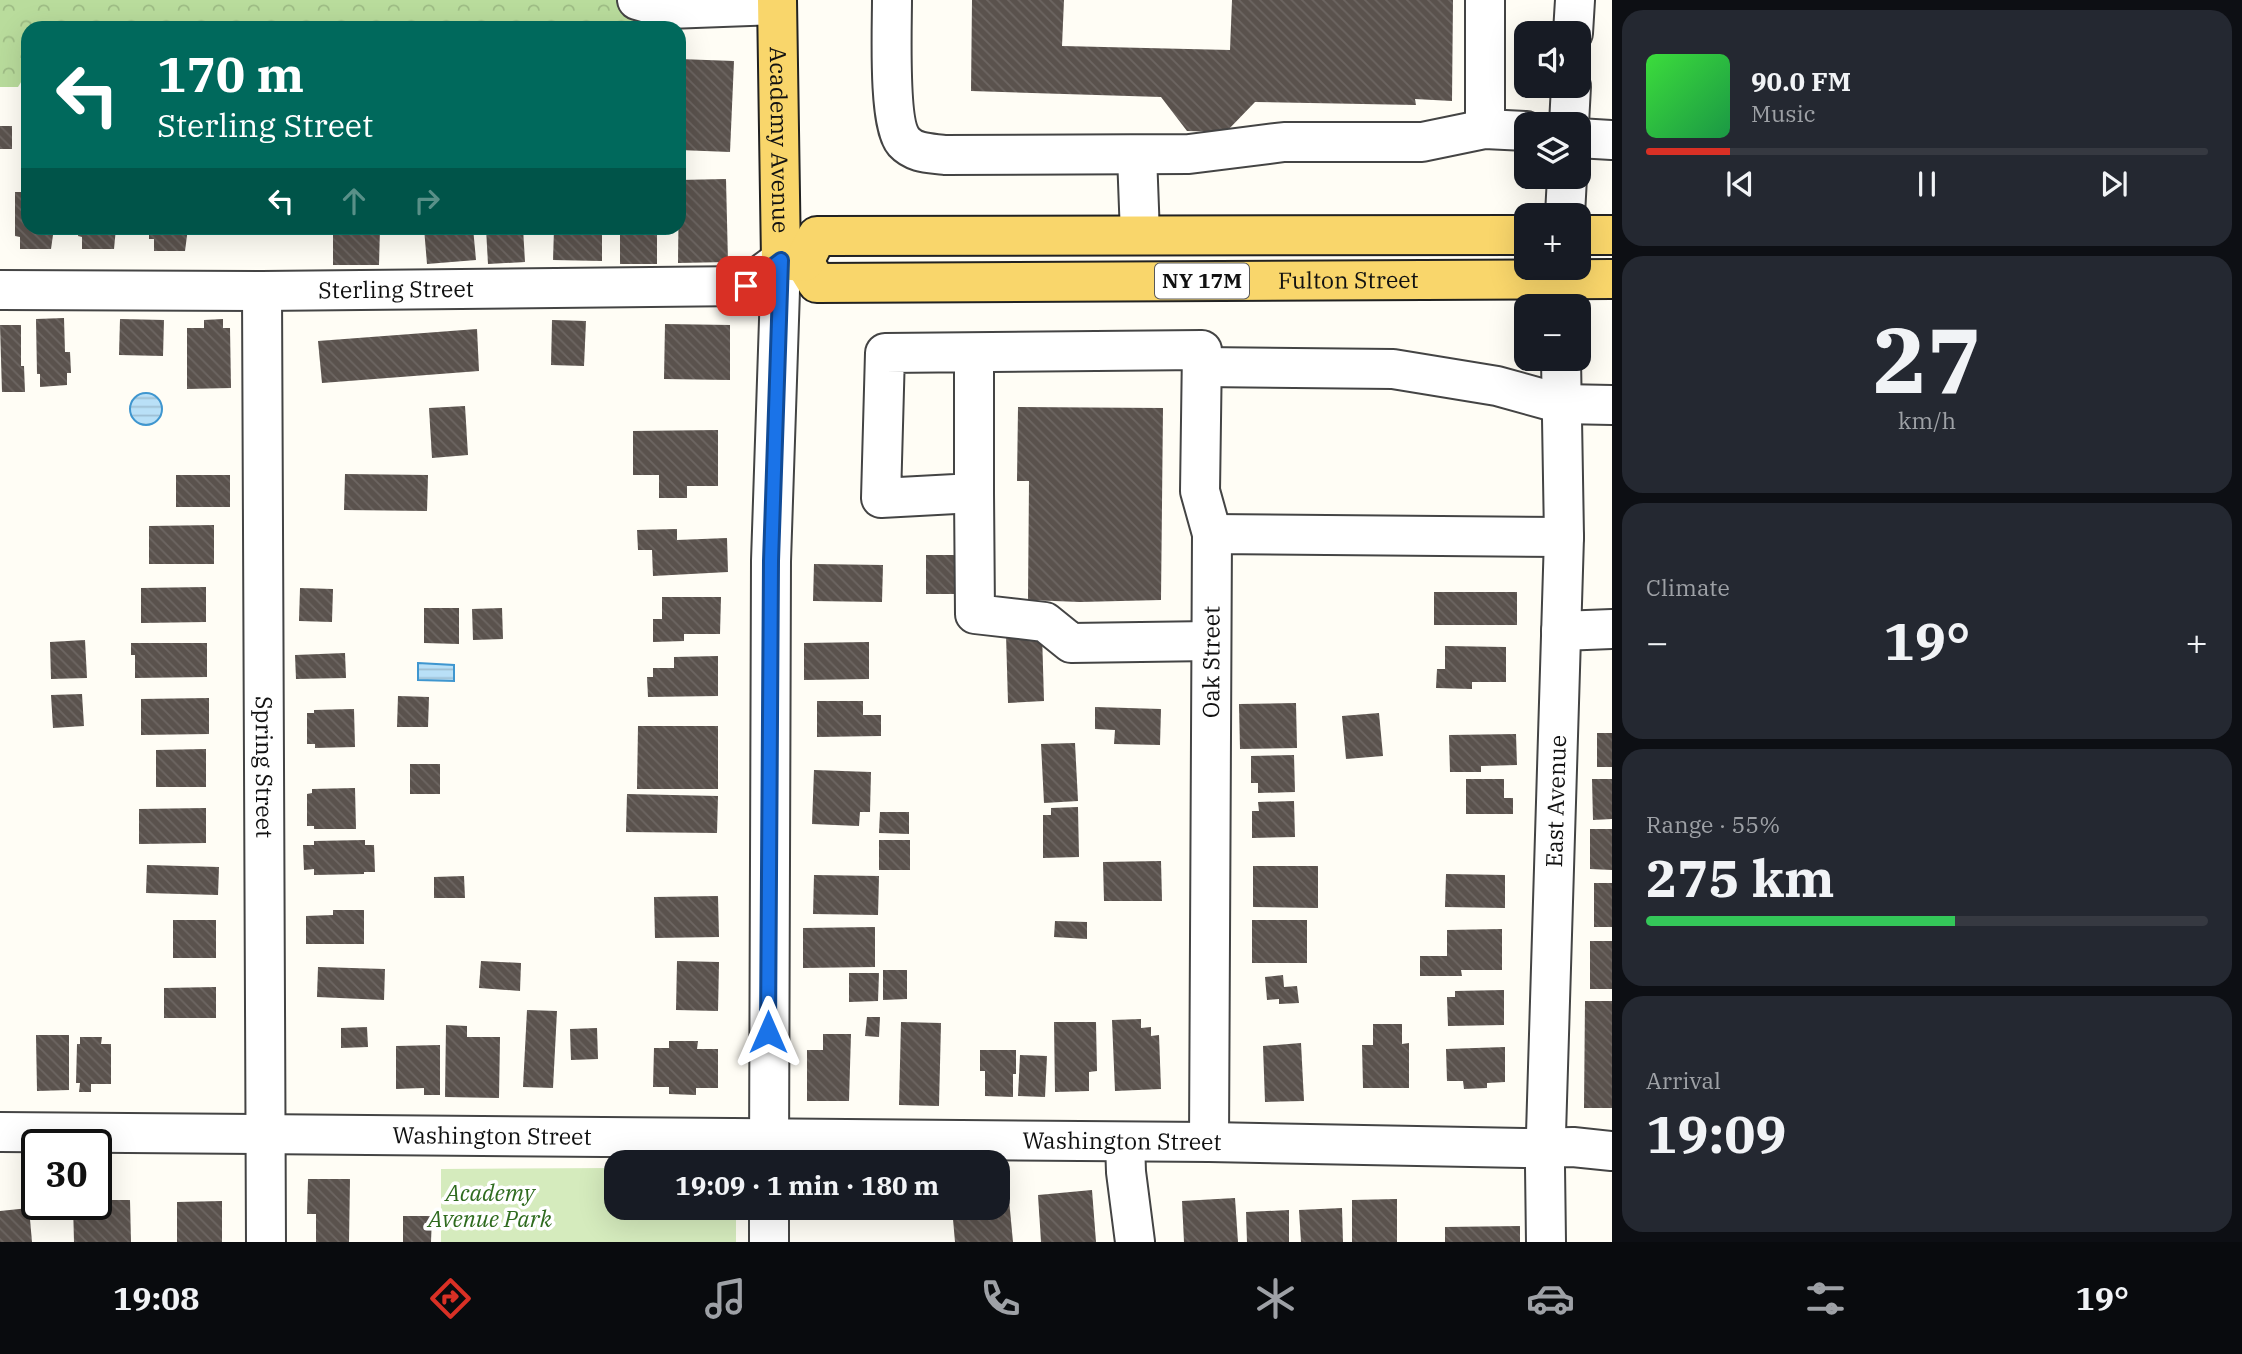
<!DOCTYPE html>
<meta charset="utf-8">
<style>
body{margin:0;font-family:"IBM Plex Serif",serif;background:#242831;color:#f1f3f6;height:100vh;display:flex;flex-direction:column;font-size:26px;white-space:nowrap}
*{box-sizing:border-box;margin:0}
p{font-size:23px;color:#9ea1a6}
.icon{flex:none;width:38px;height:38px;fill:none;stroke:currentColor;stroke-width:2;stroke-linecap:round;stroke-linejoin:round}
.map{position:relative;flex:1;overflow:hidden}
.panel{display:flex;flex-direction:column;gap:10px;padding:10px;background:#0d0f14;width:630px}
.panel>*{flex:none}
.banner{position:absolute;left:21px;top:21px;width:665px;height:214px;border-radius:21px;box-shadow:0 7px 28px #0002;background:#00695c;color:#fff;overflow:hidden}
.controls{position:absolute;left:1514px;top:21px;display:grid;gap:14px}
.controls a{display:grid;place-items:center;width:77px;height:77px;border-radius:14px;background:#171b24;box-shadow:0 7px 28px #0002;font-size:35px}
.speed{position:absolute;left:21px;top:1129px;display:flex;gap:14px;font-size:35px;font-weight:700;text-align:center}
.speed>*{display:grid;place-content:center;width:91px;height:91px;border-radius:50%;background:#171b24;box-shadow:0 7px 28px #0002;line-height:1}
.speed .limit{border:4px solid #111;border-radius:10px;background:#fff;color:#111}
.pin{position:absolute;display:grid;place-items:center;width:60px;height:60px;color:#fff;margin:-30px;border-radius:14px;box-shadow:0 4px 10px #0006}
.me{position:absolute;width:77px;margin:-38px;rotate:0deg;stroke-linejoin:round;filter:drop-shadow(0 0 5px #0008)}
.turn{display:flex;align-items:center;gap:24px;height:147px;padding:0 21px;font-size:32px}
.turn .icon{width:91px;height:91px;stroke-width:2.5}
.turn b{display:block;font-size:49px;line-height:60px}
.lanes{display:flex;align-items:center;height:66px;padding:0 21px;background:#0003;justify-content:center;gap:35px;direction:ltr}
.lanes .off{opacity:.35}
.big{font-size:52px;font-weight:700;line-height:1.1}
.panel .card{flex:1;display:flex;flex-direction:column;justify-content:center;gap:10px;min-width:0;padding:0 24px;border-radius:21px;background:#242831}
.panel .dial{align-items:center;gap:0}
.dial b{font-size:91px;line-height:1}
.song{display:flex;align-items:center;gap:21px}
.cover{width:84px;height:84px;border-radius:10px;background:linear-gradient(135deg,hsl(120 70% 55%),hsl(140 70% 35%))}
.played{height:7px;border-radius:4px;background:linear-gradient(90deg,#d93025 15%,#363941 15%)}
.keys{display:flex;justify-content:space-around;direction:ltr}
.heat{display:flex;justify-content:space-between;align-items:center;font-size:38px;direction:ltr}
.charge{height:10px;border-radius:5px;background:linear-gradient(90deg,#34c759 55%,#363941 0)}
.trip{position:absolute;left:604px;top:1150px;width:406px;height:70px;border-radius:21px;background:#171b24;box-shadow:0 7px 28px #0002;font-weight:700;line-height:70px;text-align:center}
.tabs{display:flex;height:112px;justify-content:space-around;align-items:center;background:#090b0e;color:#9ea1a6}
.tabs .icon{width:49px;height:49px}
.tabs .active{color:#d93025}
.tabs b{font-size:32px;color:#f1f3f6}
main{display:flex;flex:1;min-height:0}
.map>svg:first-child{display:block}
.forest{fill:url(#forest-crowns)}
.park{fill:#d5ebbd}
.water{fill:url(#water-rules);stroke:#3f96cf;stroke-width:2}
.building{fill:url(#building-back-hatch)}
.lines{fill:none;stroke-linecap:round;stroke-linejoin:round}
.minor-casing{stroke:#444;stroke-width:42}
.major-casing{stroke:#222;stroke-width:42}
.minor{stroke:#fff;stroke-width:38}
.major{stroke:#f9d66b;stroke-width:38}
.route-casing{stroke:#114b97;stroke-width:18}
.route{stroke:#1a73e8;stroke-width:12}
.labels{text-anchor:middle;stroke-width:7;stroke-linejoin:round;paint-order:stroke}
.shield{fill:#fff;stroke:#585858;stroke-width:2}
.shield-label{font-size:21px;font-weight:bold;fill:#111}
.street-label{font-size:23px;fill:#111;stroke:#fff}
.park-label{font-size:23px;font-style:italic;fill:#2f6b1f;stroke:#fff}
</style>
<main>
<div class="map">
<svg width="1612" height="1242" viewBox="0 0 1612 1242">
<defs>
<pattern id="forest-crowns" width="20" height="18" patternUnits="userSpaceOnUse" patternTransform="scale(1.75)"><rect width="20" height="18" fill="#b9dc9c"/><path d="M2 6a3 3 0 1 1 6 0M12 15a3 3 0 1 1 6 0" fill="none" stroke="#9ebc85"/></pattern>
<pattern id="water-rules" width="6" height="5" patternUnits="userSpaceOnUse" patternTransform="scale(1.75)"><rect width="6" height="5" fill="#b9e0f7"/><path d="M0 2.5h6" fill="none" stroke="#9ebfd3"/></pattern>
<pattern id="building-back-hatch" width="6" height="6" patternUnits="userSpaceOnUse" patternTransform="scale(1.75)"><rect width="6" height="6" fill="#5a524d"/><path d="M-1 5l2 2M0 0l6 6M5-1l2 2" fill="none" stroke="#6d6662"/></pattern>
</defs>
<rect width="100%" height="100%" fill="#fffdf5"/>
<path class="forest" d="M0,0H659L664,28H136L133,26L119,28H28V71L18,87H0Z"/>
<path class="park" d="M616,1168V1208H736V1242H441V1169Z"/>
<g class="water">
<circle cx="146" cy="409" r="16"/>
<path d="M418,663L454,665V681L418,680Z"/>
</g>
<g class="building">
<path d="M972,0H1064L1062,46L1230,50L1232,0H1453L1452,101L1415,99L1416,105L1255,102L1226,132L1187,131L1161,97L971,91Z"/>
<path d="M679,59L734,61L730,152L679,150Z"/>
<rect x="0" y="126" width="12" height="23"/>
<path d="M726,179L728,262L678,263L679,180Z"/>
<path d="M21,185H28V228H54L51,249H20V237L15,236V192H21Z"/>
<path d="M78,228H116L114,249H82V237L78,236Z"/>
<path d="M149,228H188L185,251H154V239H149Z"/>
<path d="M333,228H380L379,265H333Z"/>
<path d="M424,228H473L476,260L427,264Z"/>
<path d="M486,228H523L525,262L488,264Z"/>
<path d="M554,228H602V261L553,260Z"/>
<rect x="620" y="228" width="37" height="36"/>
<path d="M64,318L65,352H70L71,373H67V385L40,387V374H37L36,319Z"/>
<path d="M120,319L164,320L163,356L119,355Z"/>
<path d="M223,319V328H230L231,388L187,389V328H204V320Z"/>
<path d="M552,320L586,321L584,366L551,365Z"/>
<path d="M665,324L730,325V380L664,379Z"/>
<path d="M0,325H21V366H24L25,392H2Z"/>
<path d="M477,329L479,371L322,383L318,341Z"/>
<path d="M465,406L468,455L432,458L429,408Z"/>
<path d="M1018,407L1163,408L1161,600L1080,602L1028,600L1029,481H1017Z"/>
<path d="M718,430V486H687V498H659V475H633V431Z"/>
<path d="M345,474L428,475L427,511L344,510Z"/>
<rect x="176" y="475" width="54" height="32"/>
<path d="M214,525V564H149V526Z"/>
<path d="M677,529V540L727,538L728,572L653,576L652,550H638L637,530Z"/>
<rect x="926" y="555" width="31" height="39"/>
<path d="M814,564L883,565L882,602L813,601Z"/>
<path d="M206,587V622L141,623V588Z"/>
<path d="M300,588L333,589L332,622L299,621Z"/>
<rect x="1434" y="592" width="83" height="33"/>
<path d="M662,597H721L720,634H684V641L653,642V619H662Z"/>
<path d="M424,608H459V644L424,643Z"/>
<path d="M502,608L503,639L473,640L472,609Z"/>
<path d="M1042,633L1044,701L1008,703L1006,634Z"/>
<path d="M85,640L87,678L51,679L50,642Z"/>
<path d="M869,642V679L804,680V643Z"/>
<path d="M131,643H207V677L135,678V655H131Z"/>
<path d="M1445,646L1506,647V682H1472V689L1436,688L1437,669H1445Z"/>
<path d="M345,653L346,678L296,679L295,655Z"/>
<path d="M718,656V696L648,697L647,677H653V668H674V657Z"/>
<path d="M82,694L84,726L53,728L51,695Z"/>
<path d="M398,696L429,697L428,727H397Z"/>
<path d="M209,698V734L141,735V699Z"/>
<path d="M817,701H863V715H881V736L817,737Z"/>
<path d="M1296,703L1297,748L1240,749L1239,704Z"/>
<path d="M1095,707L1161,709L1160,745L1114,744L1115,730L1095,729Z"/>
<path d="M354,709L355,747L315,748V744H307V713H314V710Z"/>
<path d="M1379,713L1383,756L1346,759L1342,716Z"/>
<path d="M638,726H718V789H637Z"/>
<rect x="1597" y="733" width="15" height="34"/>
<path d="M1516,734L1517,765L1481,766V772H1450L1449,735Z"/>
<path d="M1075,743L1078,801L1044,803L1041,744Z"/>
<path d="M206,749V787H156V750Z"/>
<path d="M1294,755L1295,792L1258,793V783H1251V756Z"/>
<rect x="410" y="764" width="30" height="30"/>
<path d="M814,770L871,772L870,812H860L859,826L812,824Z"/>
<path d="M1466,779H1504V798H1513V814H1466Z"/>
<path d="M1592,779H1612V819L1593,820Z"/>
<path d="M355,788L356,829H314V826H307V794L312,793V789Z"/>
<path d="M627,794L718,796L717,833L626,832Z"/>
<path d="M1294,801L1295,837L1252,838V811H1259L1258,802Z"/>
<path d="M1078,807L1079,857L1043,858V815H1051V808Z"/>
<path d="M206,808V843L139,844V809Z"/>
<path d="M880,812H909V834L879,833Z"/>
<path d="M1590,829H1612V870L1590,869Z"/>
<path d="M365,840V845H374L375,872H364V874L314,875V869L304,870L303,845H314V841Z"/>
<rect x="879" y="840" width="31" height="30"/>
<path d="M1161,861L1162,901H1104L1103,862Z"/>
<path d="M147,865L219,867L218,895L146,893Z"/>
<path d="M1253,866H1318V908L1253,907Z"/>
<path d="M1446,874L1505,875V908L1445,907Z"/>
<path d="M814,875L879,876L878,915L813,914Z"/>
<path d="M464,876L465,898H434V877Z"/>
<rect x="1594" y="883" width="18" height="44"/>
<path d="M718,896L719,937L655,938L654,897Z"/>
<path d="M333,910H364V944H306V916L333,915Z"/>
<rect x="173" y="920" width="43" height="38"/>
<rect x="1252" y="920" width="55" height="43"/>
<path d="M1055,921L1087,922V939L1054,937Z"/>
<path d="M875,927V967L803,968V928Z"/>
<path d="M1502,929V970H1461L1462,976H1420V956H1447V930Z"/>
<rect x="1590" y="941" width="22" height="48"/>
<path d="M481,961L521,963L520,991L479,988Z"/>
<path d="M677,961L719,962L718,1011L676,1010Z"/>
<path d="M318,967L385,969L384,1000L317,997Z"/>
<path d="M883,970H907V999L883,1000Z"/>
<path d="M849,973H879L878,1001L849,1002Z"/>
<path d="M1283,975L1284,987L1297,986L1299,1003L1279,1004V999L1267,1000L1265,977Z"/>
<path d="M216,987V1018H164V988Z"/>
<path d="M1504,990V1025L1448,1026L1447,997H1455V991Z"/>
<path d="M1585,1001H1612V1108H1584Z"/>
<path d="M527,1010L557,1011L553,1088L523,1087Z"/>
<path d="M867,1017H880L879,1037L865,1036Z"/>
<path d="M1141,1019V1028L1151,1027V1036L1159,1035L1161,1089L1115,1091L1112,1020Z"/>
<path d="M901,1022L941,1023L939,1106L899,1105Z"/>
<path d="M1054,1022H1096L1097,1071L1089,1072V1091L1055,1092Z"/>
<path d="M1373,1024H1402V1044L1409,1043V1088H1363L1362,1045H1373Z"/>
<path d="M446,1025L467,1026V1037H500L499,1098L445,1097Z"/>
<path d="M367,1027L368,1047L341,1048V1028Z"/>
<path d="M597,1028L598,1059L571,1060L570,1029Z"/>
<path d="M823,1034H851L849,1101H807V1050H823Z"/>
<path d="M36,1035H69V1090L37,1091Z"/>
<path d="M80,1037H102L101,1044H111V1084H91V1092H79L80,1083H76L77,1044H80Z"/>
<path d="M669,1041H698L697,1049H718V1088H696V1095L669,1094V1087H653L654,1048H669Z"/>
<path d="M1301,1043L1304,1101L1265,1102L1263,1046Z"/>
<path d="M440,1045V1095H424V1088L396,1089V1046Z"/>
<path d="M1505,1047V1082L1487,1083V1088L1464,1089L1463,1081H1447L1446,1049Z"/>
<path d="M980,1050H1016V1074H1013V1097L985,1096V1071H980Z"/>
<path d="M1020,1055L1047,1056L1045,1097L1018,1096Z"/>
<path d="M308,1179H350L349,1242H316V1214H307Z"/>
<path d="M1008,1189L1013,1242H955L952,1208H998V1190Z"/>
<path d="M1092,1190L1096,1242H1041L1038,1195Z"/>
<path d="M1235,1198L1238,1242H1184L1182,1201Z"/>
<path d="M1397,1199V1242H1352V1200Z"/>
<path d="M96,1200H130L131,1242H74L73,1204H96Z"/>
<path d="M222,1201V1242H177V1202Z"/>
<path d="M29,1208L32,1242H0V1211Z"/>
<path d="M1342,1208L1343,1242H1301L1299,1210Z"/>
<path d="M1289,1210V1242H1247L1246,1212Z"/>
<path d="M403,1216H432L431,1242H403Z"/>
<path d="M1520,1226V1242H1445V1227Z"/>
</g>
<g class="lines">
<defs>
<g id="minor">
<path d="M637,0L668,9L777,5"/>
<path d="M892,0C892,28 888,124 904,142C915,154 931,153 945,155L1189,154L1284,142H1422L1485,129L1526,131"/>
<path d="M1485,0V129"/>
<path d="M1573,33L1575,0"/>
<path d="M1569,124L1571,86"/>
<path d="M1578,138L1612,140"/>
<path d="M1137,155L1140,235"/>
<path d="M1565,215L1567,177"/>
<path id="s1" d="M0,290L262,291L746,286L781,260"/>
<path id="s2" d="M262,291L266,1242"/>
<path d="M1561,306L1563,268"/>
<path d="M974,353V493L881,498L885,353L1202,350L1200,491L1212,534"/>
<path d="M1202,367L1393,369L1497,386L1562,404L1612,405"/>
<path d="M974,493L975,614L1045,622L1071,643L1211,641"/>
<path d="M1561,631L1612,629"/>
<path id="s3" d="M0,1132L1209,1142L1524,1148L1573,1147L1612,1151"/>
<path d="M1125,1142L1126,1172L1135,1242"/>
<path id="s4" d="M1209,1142L1212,534L1564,537"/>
<path d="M769,1162L771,561L781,260"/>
<path d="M769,1208V1242"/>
<path id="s5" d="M1546,1242L1545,1167L1564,537L1561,359"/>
</g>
<g id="major">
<path id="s6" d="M777,0L781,260L804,262"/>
<path d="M1578,235H1612"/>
<path id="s7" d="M804,262L817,283L1612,279"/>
<path d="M804,262L817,236L1526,235"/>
</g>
</defs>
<use href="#minor" class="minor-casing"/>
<use href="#major" class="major-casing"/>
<use href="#minor" class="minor"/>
<use href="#major" class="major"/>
</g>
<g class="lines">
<defs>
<path id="route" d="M746,286L781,260L771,561L768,1032"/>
</defs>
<use href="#route" class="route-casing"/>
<use href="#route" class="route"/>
</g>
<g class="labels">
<rect class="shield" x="1155" y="263.5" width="94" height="35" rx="5"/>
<g class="shield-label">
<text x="1202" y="288">NY 17M</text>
</g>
<g class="street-label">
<text dy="8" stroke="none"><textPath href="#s6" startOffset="140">Academy Avenue</textPath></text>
<text dy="8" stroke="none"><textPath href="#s7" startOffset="556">Fulton Street</textPath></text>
<text dy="8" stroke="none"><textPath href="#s1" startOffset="396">Sterling Street</textPath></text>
<text dy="8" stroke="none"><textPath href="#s4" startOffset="480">Oak Street</textPath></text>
<text dy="8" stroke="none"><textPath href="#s2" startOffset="476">Spring Street</textPath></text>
<text dy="8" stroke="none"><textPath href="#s5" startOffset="441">East Avenue</textPath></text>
<text dy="8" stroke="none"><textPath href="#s3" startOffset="492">Washington Street</textPath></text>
<text dy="8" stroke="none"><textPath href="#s3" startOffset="1122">Washington Street</textPath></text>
</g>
<g class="park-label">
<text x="490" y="1201">Academy<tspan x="490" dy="26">Avenue Park</tspan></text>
</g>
</g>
</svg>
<div class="controls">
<a><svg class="icon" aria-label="sound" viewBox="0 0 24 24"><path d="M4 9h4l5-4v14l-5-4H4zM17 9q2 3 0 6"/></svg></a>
<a><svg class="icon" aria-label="layers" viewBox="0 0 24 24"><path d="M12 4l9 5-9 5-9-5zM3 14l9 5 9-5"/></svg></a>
<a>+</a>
<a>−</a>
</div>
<div class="speed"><div class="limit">30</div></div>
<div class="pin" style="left:746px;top:286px;background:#d93025"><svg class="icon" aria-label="arrive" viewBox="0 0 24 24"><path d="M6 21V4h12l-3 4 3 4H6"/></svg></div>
<svg class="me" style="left:768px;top:1032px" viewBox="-20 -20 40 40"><path d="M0-17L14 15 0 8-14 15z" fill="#1a73e8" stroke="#fff" stroke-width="4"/></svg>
<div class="trip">19:09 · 1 min · 180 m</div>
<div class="banner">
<div class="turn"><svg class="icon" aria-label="left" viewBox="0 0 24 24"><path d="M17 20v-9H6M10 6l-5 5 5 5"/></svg><div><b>170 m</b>Sterling Street</div></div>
<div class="lanes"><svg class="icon" aria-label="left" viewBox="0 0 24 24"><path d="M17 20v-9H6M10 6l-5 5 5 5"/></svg><svg class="icon off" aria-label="ahead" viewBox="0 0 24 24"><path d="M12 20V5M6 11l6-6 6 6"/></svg><svg class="icon off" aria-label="right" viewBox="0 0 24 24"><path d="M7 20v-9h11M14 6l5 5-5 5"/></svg></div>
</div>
</div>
<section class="panel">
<div class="card">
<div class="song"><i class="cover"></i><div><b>90.0 FM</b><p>Music</p></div></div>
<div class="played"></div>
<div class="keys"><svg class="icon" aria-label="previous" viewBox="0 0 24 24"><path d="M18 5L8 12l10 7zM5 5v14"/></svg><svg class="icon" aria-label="pause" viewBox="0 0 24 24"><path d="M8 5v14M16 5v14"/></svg><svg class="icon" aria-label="next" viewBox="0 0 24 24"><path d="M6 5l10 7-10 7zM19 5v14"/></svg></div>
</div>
<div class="card dial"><b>27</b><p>km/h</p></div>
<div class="card"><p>Climate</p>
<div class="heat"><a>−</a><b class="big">19°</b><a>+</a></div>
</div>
<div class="card"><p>Range · 55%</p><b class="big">275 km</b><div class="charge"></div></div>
<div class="card"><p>Arrival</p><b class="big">19:09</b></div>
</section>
</main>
<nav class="tabs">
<b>19:08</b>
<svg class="icon active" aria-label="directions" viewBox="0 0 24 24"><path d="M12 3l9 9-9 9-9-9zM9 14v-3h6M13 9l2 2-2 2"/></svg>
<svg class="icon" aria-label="music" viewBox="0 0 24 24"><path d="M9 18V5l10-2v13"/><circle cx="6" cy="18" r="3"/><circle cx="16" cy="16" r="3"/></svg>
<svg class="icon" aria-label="phone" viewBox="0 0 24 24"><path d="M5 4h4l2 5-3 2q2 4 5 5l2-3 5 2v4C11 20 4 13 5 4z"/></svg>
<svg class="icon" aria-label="climate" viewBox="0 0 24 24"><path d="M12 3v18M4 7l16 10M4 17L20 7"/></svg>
<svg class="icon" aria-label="car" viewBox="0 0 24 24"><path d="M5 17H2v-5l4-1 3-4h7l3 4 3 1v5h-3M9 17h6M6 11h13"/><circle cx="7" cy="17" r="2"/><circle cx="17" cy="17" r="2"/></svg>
<svg class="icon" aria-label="filters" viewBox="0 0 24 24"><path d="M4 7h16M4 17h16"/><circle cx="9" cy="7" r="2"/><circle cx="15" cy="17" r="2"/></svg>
<b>19°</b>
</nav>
